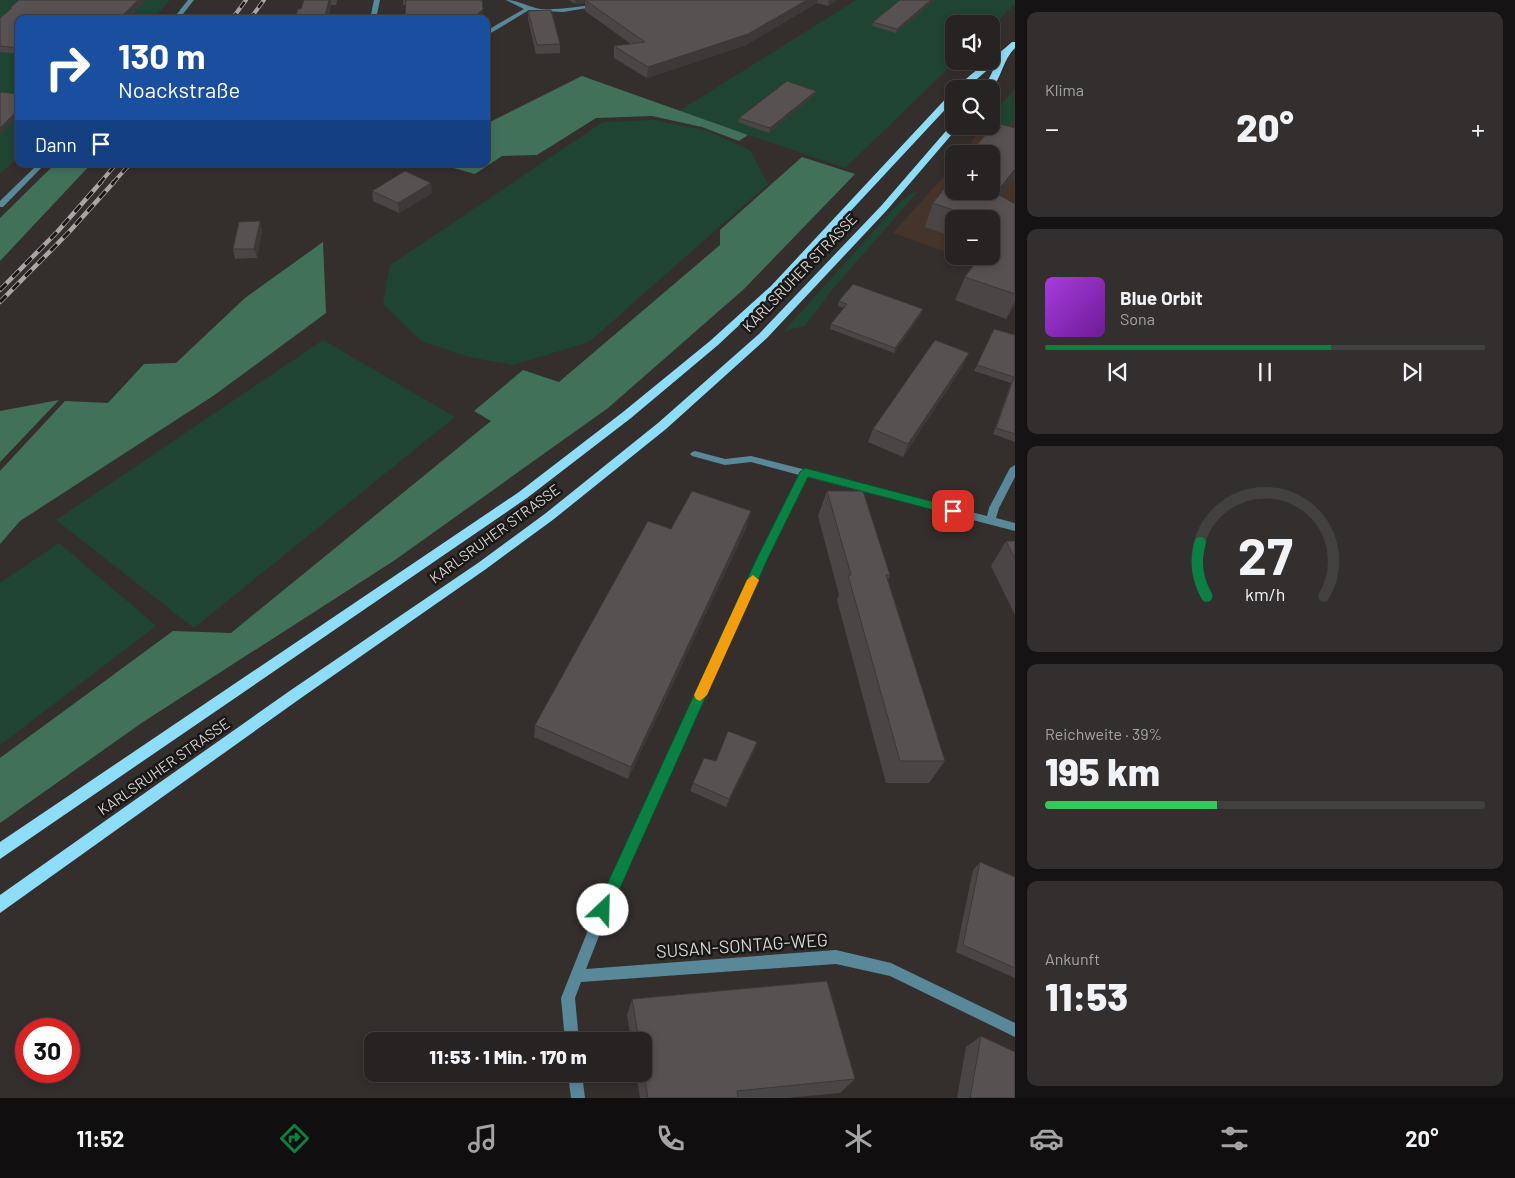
<!DOCTYPE html>
<html lang="de">
<meta charset="utf-8">
<style>
body{margin:0;font-family:Barlow,sans-serif;background:#332f2f;color:#f1f3f6;height:100vh;display:flex;flex-direction:column;font-size:19px;white-space:nowrap}
*{box-sizing:border-box;margin:0}
p{font-size:16px;color:#a4a4a5}
.icon{flex:none;width:28px;height:28px;fill:none;stroke:currentColor;stroke-width:2;stroke-linecap:round;stroke-linejoin:round}
.map{position:relative;flex:1;overflow:hidden}
.sheet{display:flex;flex-direction:column;gap:12px;padding:12px;background:#151313;width:500px}
.sheet>*{flex:none}
.guide{position:absolute;left:15px;top:15px;width:475px;height:152px;border-radius:10px;box-shadow:0 2px 8px #0003,0 0 0 1px #434040;background:#1a4fa0;color:#fff;overflow:hidden}
.buttons{position:absolute;left:945px;top:15px;display:grid;gap:10px}
.buttons a{display:grid;place-items:center;width:55px;height:55px;border-radius:10px;background:#272322;box-shadow:0 2px 8px #0003,0 0 0 1px #434040;font-size:25px}
.speed{position:absolute;left:15px;top:1018px;display:flex;gap:10px;font-size:25px;font-weight:700;text-align:center}
.speed>*{display:grid;place-content:center;width:65px;height:65px;border-radius:50%;background:#272322;box-shadow:0 2px 8px #0003,0 0 0 1px #434040;line-height:1}
.speed .limit{border:8px solid #d22;background:#fff;color:#111}
.pin{position:absolute;display:grid;place-items:center;width:42px;height:42px;color:#fff;margin:-21px;border-radius:10px;box-shadow:0 2px 8px #0006}
.me{position:absolute;width:55px;margin:-28px;rotate:24deg;stroke-linejoin:round;filter:drop-shadow(0 0 4px #0008)}
.turn{display:flex;align-items:center;gap:18px;height:105px;padding:0 20px;font-size:22px}
.turn .icon{width:65px;height:65px;stroke-width:2.5}
.turn b{display:block;font-size:35px;line-height:42px}
.then{display:flex;align-items:center;height:48px;padding:0 20px;background:#0003;gap:10px;font-size:19px}
.big{font-size:38px;font-weight:800;line-height:1.1}
.sheet .card{flex:1;display:flex;flex-direction:column;justify-content:center;gap:8px;min-width:0;padding:0 18px;border-radius:10px;background:#332f2f}
.sheet .dial{align-items:center;gap:0}
.dial svg{height:130px;overflow:visible;fill:none;stroke:#434040;stroke-width:7;stroke-linecap:round;text-anchor:middle}
.dial text{fill:#f1f3f6;stroke:none}
.song{display:flex;align-items:center;gap:15px}
.cover{width:60px;height:60px;border-radius:8px;background:linear-gradient(135deg,hsl(280 70% 55%),hsl(280 70% 35%))}
.played{height:5px;border-radius:2px;background:linear-gradient(90deg,#0b8043 65%,#434040 65%)}
.keys{display:flex;justify-content:space-around;direction:ltr}
.heat{display:flex;justify-content:space-between;align-items:center;font-size:28px;direction:ltr}
.charge{height:8px;border-radius:4px;background:linear-gradient(90deg,#34c759 39%,#434040 0)}
.trip{position:absolute;left:364px;top:1032px;width:288px;height:50px;border-radius:10px;background:#272322;box-shadow:0 2px 8px #0003,0 0 0 1px #434040;font-weight:800;line-height:50px;text-align:center}
.menu{display:flex;height:80px;justify-content:space-around;align-items:center;background:#100e0e;color:#a4a4a5}
.menu .icon{width:35px;height:35px}
.menu .selected{color:#0b8043}
.menu b{font-size:22px;color:#f1f3f6}
main{display:flex;flex:1;min-height:0}
.map>svg:first-child{display:block}
.commercial{fill:#443429}
.green{fill:#1f4432}
.forest{fill:#417259}
.lines{fill:none;stroke-linecap:round;stroke-linejoin:round}
.street{fill:#598898;fill-rule:evenodd}
.primary{fill:#8eddf8;fill-rule:evenodd}
.rail-far1-casing{stroke:#aaa6a5;stroke-width:4}
.rail-casing{stroke:#aaa6a5;stroke-width:4.5}
.rail-far1{stroke:#1a1817;stroke-width:2.5;stroke-dasharray:7;stroke-linecap:butt}
.rail{stroke:#1a1817;stroke-width:3;stroke-dasharray:9;stroke-linecap:butt}
.wall{fill:#4b4646}
.shaded-wall{fill:#3d3939}
.building{fill:#575151;stroke:#3d3939}
.route{fill:#0b8043;stroke:#07532c}
.slow{fill:#f59e0b}
.labels{text-anchor:middle;stroke-width:5;stroke-linejoin:round;paint-order:stroke}
.street-label{font-size:15px;fill:#d6d3d2;stroke:#1a1817}
.near-street-label{font-size:18px;fill:#d6d3d2;stroke:#1a1817}
</style>
<main>
<div class="map">
<svg width="1015" height="1098" viewBox="0 0 1015 1098">
<rect width="100%" height="100%" fill="#342f2d"/>
<path class="commercial" d="M1015,89V277L958,256H991V219H954V255L893,233L954,165V191H991V154H969L972,141L983,126H991V117Z"/>
<g class="green">
<path d="M0,0H170L153,19H19V156L0,174Z"/>
<path d="M856,0H1015V4L991,27V24H954V61H956L845,168L679,111Z"/>
<path d="M1013,91L1015,117L1008,127L991,121V117Z"/>
<path d="M654,120L705,130L750,150L768,184L589,342L513,365L469,357L421,341L383,304L390,265L603,122Z"/>
<path d="M919,190L832,290L805,326L784,331L899,203L907,196Z"/>
<path d="M323,340L455,417L194,628L56,520Z"/>
<path d="M59,543L156,626L0,745V583Z"/>
</g>
<g class="forest">
<path d="M582,76L748,135L739,141L702,127L652,116L596,118L537,155L502,156L475,174L439,164H486V124Z"/>
<path d="M802,157L855,174L744,289L608,408L395,560L143,722L0,823V758L173,631L231,633L491,421L474,411L523,370L559,382L720,245V230Z"/>
<path d="M55,164H91L0,261V218Z"/>
<path d="M323,242L326,313L213,396L20,521L0,544V471L65,401L108,403L144,364L176,363L245,298Z"/>
<path d="M59,400L0,462V411Z"/>
</g>
<g class="lines">
<g class="street">
<path d="M188,0H194L179,19H173Z"/>
<path d="M374,0H380L376,19H370Z"/>
<path d="M506,0C518,0 528,7 540,9C559,10 578,7 596,4L599,6L563,12L529,10L486,36V31L524,9Z"/>
<path d="M38,164H45L3,207H0V201Z"/>
<path d="M695,451L725,459L751,456L987,516L989,508L1010,468L1015,465V477L999,508L996,518L1015,523V531L807,477L767,560L608,913L586,969L836,950L891,963L1015,1023V1037L890,976L836,964L581,982L575,998L579,1041H565L561,998L596,910L757,560L799,475L751,462L725,465L692,456L690,454L692,452Z"/>
<path d="M568,1074H582L585,1098H571Z"/>
</g>
<g class="primary">
<path d="M1012,42H1015V48C1003,59 1002,77 991,90L984,89L997,62L965,89H956C973,70 994,59 1012,42Z"/>
<path d="M951,93H954V100L777,290L718,345L631,418L527,498L0,859V842L519,492L623,412L710,341L771,286Z"/>
<path d="M952,124L959,126L887,210L767,338L666,429L554,519L486,569L301,698L0,913V895L291,690L478,563L546,513L658,423L759,334L881,206Z"/>
</g>
<defs>
<g id="rail-far1">
<path d="M232,19L246,0"/>
<path d="M250,19L264,0"/>
<path d="M100,183L116,164"/>
<path d="M113,183L130,164"/>
</g>
<g id="rail">
<path d="M0,290L58,231L101,182"/>
<path d="M0,302L69,232L114,182"/>
</g>
</defs>
<use href="#rail-far1" class="rail-far1-casing"/>
<use href="#rail" class="rail-casing"/>
<use href="#rail-far1" class="rail-far1"/>
<use href="#rail" class="rail"/>
</g>
<g class="wall">
<path d="M16,0H146L131,15L140,16L141,19H19V54L0,52V18L10,10V8L19,0Z"/>
<path d="M304,0H337L336,5H331L328,19H295L301,9Z"/>
<path d="M403,0H482L483,18L482,19H405L406,5H403Z"/>
<path d="M569,0H837L828,6L817,3L746,45L647,78L614,58V46L631,44L585,11V3L575,4Z"/>
<path d="M900,0H935L896,33L872,26L873,22Z"/>
<path d="M528,11L560,44V53L536,54L528,19Z"/>
<path d="M816,91L815,95L769,133L738,122L739,118Z"/>
<path d="M948,178L1002,197L1015,204V305L1006,319L955,300L965,277L991,256V219H954V237L925,227L933,203L943,191Z"/>
<path d="M372,191L432,193L399,213L373,201Z"/>
<path d="M260,221L262,231L257,258L235,259L233,249Z"/>
<path d="M839,301L921,314L894,353L830,329L831,324L844,308L838,306Z"/>
<path d="M994,329L1015,335V442L993,434L1011,383L974,371Z"/>
<path d="M963,366L903,457L868,442L873,429Z"/>
<path d="M827,491L890,575L888,580L945,761L929,783H886L837,600L839,595L818,516Z"/>
<path d="M747,526L628,779L534,737L535,725L671,529Z"/>
<path d="M1006,541L1015,559V615L991,566Z"/>
<path d="M757,742L754,751L726,807L690,791L693,783Z"/>
<path d="M980,862L1015,877V978L956,952L973,870Z"/>
<path d="M632,999L855,1079L840,1093L787,1098H640L636,1074H642V1041H631L627,1015Z"/>
<path d="M981,1036L1015,1098H957L966,1047Z"/>
</g>
<g class="shaded-wall">
<path d="M138,0H146L127,19L124,14Z"/>
<path d="M329,0H331V5L328,19H324Z"/>
<path d="M576,0H618H585V3L575,4Z"/>
<path d="M807,0H818L817,3L746,45L647,78L648,67Z"/>
<path d="M829,0H837L828,6Z"/>
<path d="M931,0H935L896,33L897,29Z"/>
<path d="M483,9V18L482,19H473Z"/>
<path d="M816,91L815,95L769,133L770,128Z"/>
<path d="M19,109V116L0,135V128Z"/>
<path d="M1015,169V179L987,217L996,193Z"/>
<path d="M431,183L432,193L399,213L398,203Z"/>
<path d="M260,221L262,231L257,258L254,249Z"/>
<path d="M1015,300V305L1006,319Z"/>
<path d="M923,309L921,314L894,353L895,348Z"/>
<path d="M969,353L963,366L903,457L908,444Z"/>
<path d="M751,511L747,526L628,779L631,767Z"/>
<path d="M757,742L754,751L726,807L729,799Z"/>
</g>
<g class="building">
<path d="M19,0H138L124,14L140,16L137,19H19V48L0,46V18L12,8H10Z"/>
<path d="M304,0H329L324,19H295L298,9H301Z"/>
<path d="M406,0H482L483,9L473,19H405Z"/>
<path d="M585,0H807L748,34L648,67L614,46L645,42Z"/>
<path d="M900,0H931L897,29L873,22Z"/>
<path d="M551,10L560,44L537,45L528,11Z"/>
<path d="M787,81L816,91L770,128L739,118Z"/>
<path d="M0,92L19,94V109L0,128Z"/>
<path d="M996,123L1015,128V169L996,193L1015,204V294L965,277L980,256H991V240L1001,226L991,223V219H979L933,203L952,179L948,178L954,171V191H991V154H969Z"/>
<path d="M405,171L431,183L398,203L372,191Z"/>
<path d="M260,221L254,249H233L239,222Z"/>
<path d="M853,284L923,309L895,348L831,324L847,304L839,301Z"/>
<path d="M994,329L1015,335V434L996,428L1014,377L977,365Z"/>
<path d="M935,340L969,353L908,444L873,429Z"/>
<path d="M692,491L751,511L631,767L535,725L648,521L671,529Z"/>
<path d="M827,491H863L890,575H886L945,761H900L848,575H851Z"/>
<path d="M1006,541H1015V559Z"/>
<path d="M728,731L757,742L729,799L693,783L704,758L716,761Z"/>
<path d="M980,862L1015,877V968L963,945Z"/>
<path d="M827,981L855,1079L737,1091L738,1098H648L642,1063V1041H639L632,999Z"/>
<path d="M981,1036L1015,1052V1098H970Z"/>
</g>
<path class="route" d="M805,468L953,507L959,511L953,515L808,477L767,560L608,915L603,917L598,915L596,910L598,904L756,560L800,472Z"/>
<path class="slow" d="M753,575L759,580L707,695L700,701L696,699L694,695L747,580Z"/>
<g class="labels">
<g class="street-label">
<text transform="translate(800 273) rotate(-46)" y="5">KARLSRUHER STRASSE</text>
<text transform="translate(495 534) rotate(-36)" y="5">KARLSRUHER STRASSE</text>
<text transform="translate(164 767) rotate(-35)" y="5">KARLSRUHER STRASSE</text>
</g>
<g class="near-street-label">
<text transform="translate(742 946) rotate(-4)" y="6">SUSAN-SONTAG-WEG</text>
</g>
</g>
</svg>
<div class="buttons">
<a><svg class="icon" aria-label="sound" viewBox="0 0 24 24"><path d="M4 9h4l5-4v14l-5-4H4zM17 9q2 3 0 6"/></svg></a>
<a><svg class="icon" aria-label="search" viewBox="0 0 24 24"><circle cx="10" cy="10" r="6"/><path d="M15 15l6 6"/></svg></a>
<a>+</a>
<a>−</a>
</div>
<div class="speed"><div class="limit">30</div></div>
<div class="pin" style="left:953px;top:511px;background:#d93025"><svg class="icon" aria-label="arrive" viewBox="0 0 24 24"><path d="M6 21V4h12l-3 4 3 4H6"/></svg></div>
<svg class="me" style="left:603px;top:910px" viewBox="-20 -20 40 40"><circle r="19" fill="#fff"/><path d="M0-13L10 11 0 6-10 11z" fill="#0b8043"/></svg>
<div class="trip">11:53 · 1 Min. · 170 m</div>
<div class="guide">
<div class="turn"><svg class="icon" aria-label="right" viewBox="0 0 24 24"><path d="M7 20v-9h11M14 6l5 5-5 5"/></svg><div><b>130 m</b>Noackstraße</div></div>
<div class="then">Dann<svg class="icon" aria-label="arrive" viewBox="0 0 24 24"><path d="M6 21V4h12l-3 4 3 4H6"/></svg></div>
</div>
</div>
<section class="sheet">
<div class="card"><p>Klima</p>
<div class="heat"><a>−</a><b class="big">20°</b><a>+</a></div>
</div>
<div class="card">
<div class="song"><i class="cover"></i><div><b>Blue Orbit</b><p>Sona</p></div></div>
<div class="played"></div>
<div class="keys"><svg class="icon" aria-label="previous" viewBox="0 0 24 24"><path d="M18 5L8 12l10 7zM5 5v14"/></svg><svg class="icon" aria-label="pause" viewBox="0 0 24 24"><path d="M8 5v14M16 5v14"/></svg><svg class="icon" aria-label="next" viewBox="0 0 24 24"><path d="M6 5l10 7-10 7zM19 5v14"/></svg></div>
</div>
<div class="card dial"><svg viewBox="0 0 100 80">
<path d="M14 69A42 42 0 1 1 86 69"/>
<path d="M14 69A42 42 0 0 1 10 36" stroke="#0b8043"/>
<text x="50" y="56" font-size="32" font-weight="700">27</text>
<text x="50" y="72" font-size="11">km/h</text>
</svg></div>
<div class="card"><p>Reichweite · 39%</p><b class="big">195 km</b><div class="charge"></div></div>
<div class="card"><p>Ankunft</p><b class="big">11:53</b></div>
</section>
</main>
<nav class="menu">
<b>11:52</b>
<svg class="icon selected" aria-label="directions" viewBox="0 0 24 24"><path d="M12 3l9 9-9 9-9-9zM9 14v-3h6M13 9l2 2-2 2"/></svg>
<svg class="icon" aria-label="music" viewBox="0 0 24 24"><path d="M9 18V5l10-2v13"/><circle cx="6" cy="18" r="3"/><circle cx="16" cy="16" r="3"/></svg>
<svg class="icon" aria-label="phone" viewBox="0 0 24 24"><path d="M5 4h4l2 5-3 2q2 4 5 5l2-3 5 2v4C11 20 4 13 5 4z"/></svg>
<svg class="icon" aria-label="climate" viewBox="0 0 24 24"><path d="M12 3v18M4 7l16 10M4 17L20 7"/></svg>
<svg class="icon" aria-label="car" viewBox="0 0 24 24"><path d="M5 17H2v-5l4-1 3-4h7l3 4 3 1v5h-3M9 17h6M6 11h13"/><circle cx="7" cy="17" r="2"/><circle cx="17" cy="17" r="2"/></svg>
<svg class="icon" aria-label="filters" viewBox="0 0 24 24"><path d="M4 7h16M4 17h16"/><circle cx="9" cy="7" r="2"/><circle cx="15" cy="17" r="2"/></svg>
<b>20°</b>
</nav>
